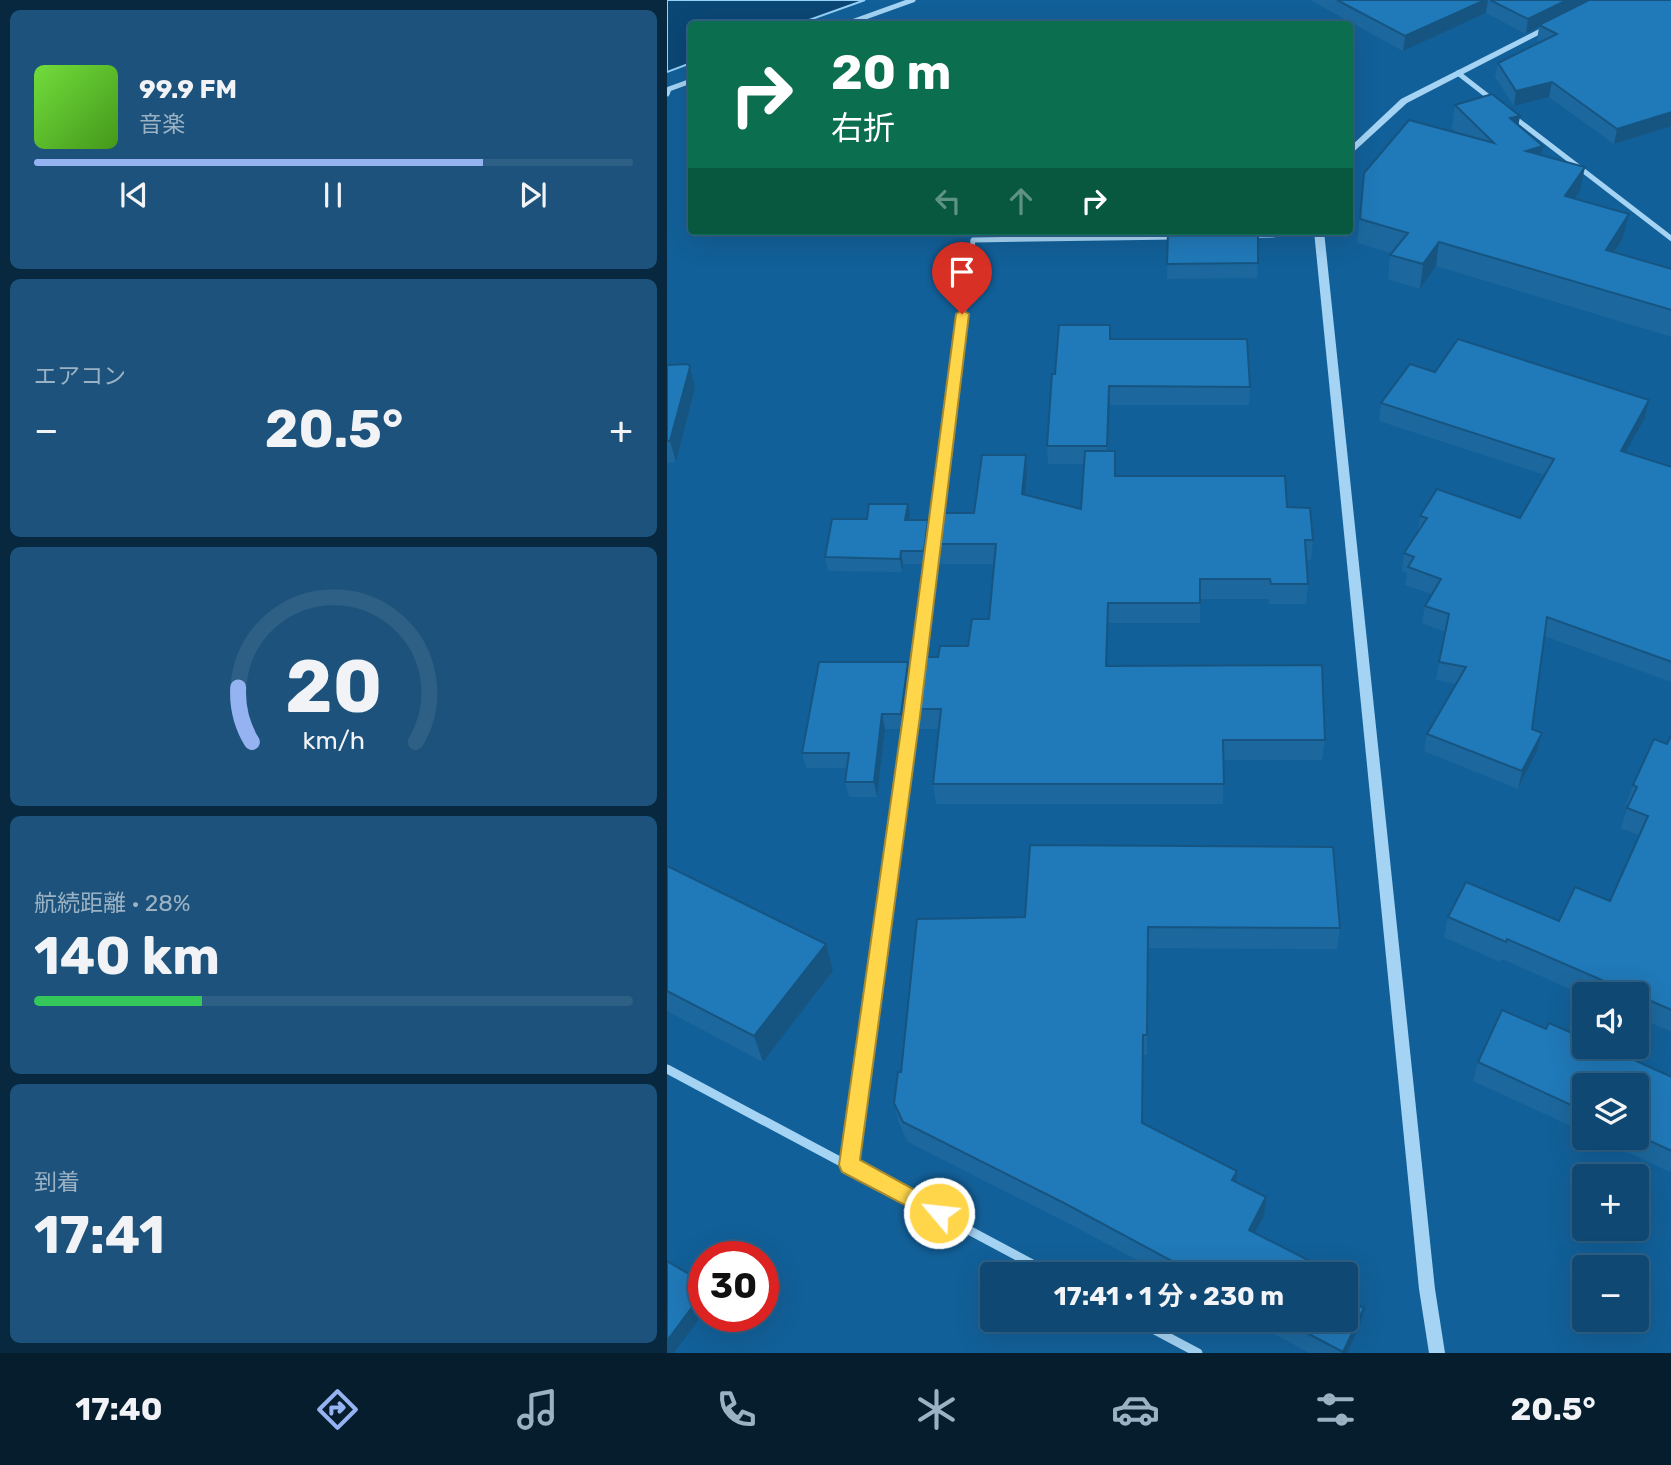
<!DOCTYPE html>
<html lang="ja">
<meta charset="utf-8">
<style>
body{margin:0;font-family:Rubik,"Noto Sans JP",sans-serif;background:#1c527b;color:#f1f3f6;height:100vh;display:flex;flex-direction:column;font-size:26px;white-space:nowrap}
*{box-sizing:border-box;margin:0}
p{font-size:23px;color:#9bb2c4}
.icon{flex:none;width:38px;height:38px;fill:none;stroke:currentColor;stroke-width:2;stroke-linecap:round;stroke-linejoin:round}
.map{position:relative;flex:1;overflow:hidden}
.panel{display:flex;flex-direction:column;gap:10px;padding:10px;background:#08283f;width:667px}
.panel>*{flex:none}
.top-card{position:absolute;left:21px;top:21px;width:665px;height:214px;border-radius:7px;box-shadow:0 7px 28px #0002,0 0 0 2px #2e6085;background:#0b6e4f;color:#fff;overflow:hidden}
.fabs{position:absolute;left:905px;top:982px;display:grid;gap:14px}
.fabs a{display:grid;place-items:center;width:77px;height:77px;border-radius:7px;background:#0e4873;box-shadow:0 7px 28px #0002,0 0 0 2px #2e6085;font-size:35px}
.speed{position:absolute;left:21px;top:1241px;display:flex;gap:14px;font-size:35px;font-weight:700;text-align:center}
.speed>*{display:grid;place-content:center;width:91px;height:91px;border-radius:50%;background:#0e4873;box-shadow:0 7px 28px #0002,0 0 0 2px #2e6085;line-height:1}
.speed .limit{border:10px solid #d22;background:#fff;color:#111}
.pin{position:absolute;display:grid;place-items:center;width:60px;height:60px;color:#fff;margin:-72px -30px;border-radius:50% 50% 50% 0;rotate:-45deg;box-shadow:0 0 7px #0007}
.pin .icon{rotate:45deg}
.me{position:absolute;width:77px;margin:-38px;rotate:298deg;stroke-linejoin:round;filter:drop-shadow(0 0 5px #0008)}
.turn{display:flex;align-items:center;gap:24px;height:147px;padding:0 28px;font-size:32px}
.turn .icon{width:91px;height:91px;stroke-width:2.5}
.turn b{display:block;font-size:49px;line-height:60px}
.lanes{display:flex;align-items:center;height:66px;padding:0 28px;background:#0003;justify-content:center;gap:35px;direction:ltr}
.lanes .off{opacity:.35}
.big{font-size:52px;font-weight:700;line-height:1.1}
.panel .card{flex:1;display:flex;flex-direction:column;justify-content:center;gap:10px;min-width:0;padding:0 24px;border-radius:10px;background:#1c527b}
.panel .dial{align-items:center;gap:0}
.dial svg{height:182px;overflow:visible;fill:none;stroke:#2e6085;stroke-width:7;stroke-linecap:round;text-anchor:middle}
.dial text{fill:#f1f3f6;stroke:none}
.song{display:flex;align-items:center;gap:21px}
.cover{width:84px;height:84px;border-radius:10px;background:linear-gradient(135deg,hsl(100 70% 55%),hsl(100 70% 35%))}
.played{height:7px;border-radius:4px;background:linear-gradient(90deg,#95b2f1 75%,#2e6085 75%)}
.keys{display:flex;justify-content:space-around;direction:ltr}
.heat{display:flex;justify-content:space-between;align-items:center;font-size:38px;direction:ltr}
.charge{height:10px;border-radius:5px;background:linear-gradient(90deg,#34c759 28%,#2e6085 0)}
.trip{position:absolute;left:313px;top:1262px;width:378px;height:70px;border-radius:7px;background:#0e4873;box-shadow:0 7px 28px #0002,0 0 0 2px #2e6085;font-weight:700;line-height:70px;text-align:center}
.tabs{display:flex;height:112px;justify-content:space-around;align-items:center;background:#061d2e;color:#9bb2c4}
.tabs .icon{width:49px;height:49px}
.tabs .active{color:#95b2f1}
.tabs b{font-size:32px;color:#f1f3f6}
main{display:flex;flex:1;min-height:0}
.map>svg:first-child{display:block}
.water{fill:#0b4775;stroke:#96d0f7;stroke-width:2}
.lines{fill:none;stroke-linecap:round;stroke-linejoin:round}
.minor-far2{stroke:#a4d3f3;stroke-width:5}
.minor-far1{stroke:#a4d3f3;stroke-width:6}
.minor{stroke:#a4d3f3;stroke-width:9}
.tertiary{fill:#a4d3f3;fill-rule:evenodd}
.wall{fill:#1c689e}
.shaded-wall{fill:#165581}
.building{fill:#2079b8;stroke:#165581;stroke-width:2}
.route{fill:#ffd54a;stroke:#a68a30;stroke-width:2}
</style>
<main>
<section class="panel">
<div class="card">
<div class="song"><i class="cover"></i><div><b>99.9 FM</b><p>音楽</p></div></div>
<div class="played"></div>
<div class="keys"><svg class="icon" aria-label="previous" viewBox="0 0 24 24"><path d="M18 5L8 12l10 7zM5 5v14"/></svg><svg class="icon" aria-label="pause" viewBox="0 0 24 24"><path d="M8 5v14M16 5v14"/></svg><svg class="icon" aria-label="next" viewBox="0 0 24 24"><path d="M6 5l10 7-10 7zM19 5v14"/></svg></div>
</div>
<div class="card"><p>エアコン</p>
<div class="heat"><a>−</a><b class="big">20.5°</b><a>+</a></div>
</div>
<div class="card dial"><svg viewBox="0 0 100 80">
<path d="M14 69A42 42 0 1 1 86 69"/>
<path d="M14 69A42 42 0 0 1 8 45" stroke="#95b2f1"/>
<text x="50" y="56" font-size="32" font-weight="700">20</text>
<text x="50" y="72" font-size="11">km/h</text>
</svg></div>
<div class="card"><p>航続距離 · 28%</p><b class="big">140 km</b><div class="charge"></div></div>
<div class="card"><p>到着</p><b class="big">17:41</b></div>
</section>
<div class="map">
<svg width="1005" height="1353" viewBox="0 0 1005 1353">
<rect width="100%" height="100%" fill="#126099"/>
<path class="water" d="M0,0H198L131,24H24V63L0,72Z"/>
<g class="lines">
<g class="minor-far2">
<path d="M179,24L246,0"/>
<path d="M791,73L827,101"/>
<path d="M0,94L2,89L24,81"/>
<path d="M844,115L1005,239"/>
<path d="M539,236L605,235L636,231"/>
<path d="M292,347L306,240L510,237"/>
</g>
<path class="minor-far1" d="M235,789L293,345"/>
<g class="minor">
<path d="M0,1069L384,1274"/>
<path d="M182,1165L235,787"/>
<path d="M469,1320L531,1353"/>
</g>
<g class="tertiary">
<path d="M882,24L889,26L740,103L682,156V148L734,99Z"/>
<path d="M647,231H657L768,1289L778,1353H762L752,1289Z"/>
</g>
</g>
<g class="wall">
<path d="M643,0H1005V126L947,144L882,97L847,106L828,77L831,63L874,42L870,40L872,27L859,34L819,13L736,51Z"/>
<path d="M788,105L853,116L851,125L874,156L913,191L908,199L962,214L956,238L947,253L1005,269V337L769,266L753,289L721,279L723,255L725,253L690,243L697,173L789,132L785,128Z"/>
<path d="M501,232L528,236L591,263L590,278L500,279Z"/>
<path d="M443,339L583,387L582,405H443L441,451L449,476L620,507L646,540L644,560H639L641,584L639,604H602V599H533V623H441L440,666L658,740L655,760H556V804H269L266,784L272,729H249L245,709L271,657L301,646L322,619L327,564H270L267,544L307,513L359,455L360,475L358,495L414,509L417,464H381L380,446L388,374Z"/>
<path d="M0,365L28,388L9,462L0,463Z"/>
<path d="M768,372L982,400L978,418L958,452L1005,467V682L877,636L865,729L875,733L870,751L851,789L757,751L760,734L789,684L769,680L778,632L755,623L758,606L765,594L738,585L740,573L735,571L737,553L751,531L753,516L853,518L878,475L712,421L714,403Z"/>
<path d="M243,517L242,520H261L263,533L259,564H236L235,572L161,571L158,557L200,519Z"/>
<path d="M244,677L237,729H218L210,797H182L178,782L180,768H139L135,753Z"/>
<path d="M1005,734V1032L970,1017V994L917,995L835,959L833,962L777,937L781,917L892,921L943,901L972,835L954,828L961,806L959,805L966,785L1000,744Z"/>
<path d="M0,866L166,971L96,1062L0,1011Z"/>
<path d="M250,919L673,928L670,949L481,948L480,1055H476V1123L569,1182L597,1216L588,1233L668,1274H496L399,1222L241,1142L232,1123L227,1103L234,1072Z"/>
<path d="M879,1029L1005,1077V1169L1003,1172L929,1138H970V1085H917V1132L806,1081L811,1062Z"/>
<path d="M692,1286L689,1304L693,1325L680,1353H643L580,1320H679Z"/>
</g>
<g class="shaded-wall">
<path d="M818,0H821L819,13L736,51L738,36Z"/>
<path d="M900,0H926L872,25V27L859,34L861,19Z"/>
<path d="M885,82L882,97L847,106L849,91Z"/>
<path d="M1005,112V126L947,144L950,129Z"/>
<path d="M853,116L849,140L843,118Z"/>
<path d="M876,146L872,170L859,151Z"/>
<path d="M918,167L913,191L893,220L898,196Z"/>
<path d="M962,214L956,238L933,275L939,250Z"/>
<path d="M772,242L769,266L753,289L756,264Z"/>
<path d="M23,367L28,388L9,462L3,441Z"/>
<path d="M442,386L443,405L440,464V446Z"/>
<path d="M982,400L978,418L949,469L954,451Z"/>
<path d="M359,455L360,475L356,514L355,494Z"/>
<path d="M241,504L243,517L240,533L238,520Z"/>
<path d="M261,520L263,533L259,564L257,551Z"/>
<path d="M234,551L236,564L235,572L233,559Z"/>
<path d="M441,603V623L440,685L439,666Z"/>
<path d="M241,662L244,677L237,729L234,714Z"/>
<path d="M215,714L218,729L210,797L207,782Z"/>
<path d="M875,733L870,751L851,789L855,771Z"/>
<path d="M159,944L166,971L96,1062L87,1036Z"/>
<path d="M570,1171L568,1190L565,1180Z"/>
<path d="M599,1197L597,1216L580,1248L582,1230Z"/>
<path d="M692,1286L689,1304L685,1302Z"/>
<path d="M37,1291V1312L7,1353H0V1341Z"/>
<path d="M697,1308L693,1325L680,1353H676Z"/>
</g>
<g class="building">
<path d="M670,0H818L738,36Z"/>
<path d="M823,0H900L861,19Z"/>
<path d="M922,0H1005V112L950,129L885,82L849,91L831,63L890,34L872,25Z"/>
<path d="M825,94L853,116L843,118L876,146L859,151L918,167L898,196L962,214L939,250L1005,269V310L772,242L756,264L723,255L741,233L693,219L697,173L742,120L827,143L788,105Z"/>
<path d="M501,232L528,233V236H591V263L500,264Z"/>
<path d="M392,325H443V339H580L583,387L442,386L440,446H380L385,374H388Z"/>
<path d="M791,339L982,400L954,451L1005,467V662L880,617L865,729L875,733L855,771L760,734L799,667L772,662L782,614L758,606L774,579L741,567L747,557L737,553L760,518L753,516L770,489L853,518L887,459L714,403L743,364L768,372Z"/>
<path d="M21,364L23,367L3,441H0V365Z"/>
<path d="M418,451H448V476H618L620,507L643,508L646,540H638L641,584H604L603,579H533V603H441L439,666L655,665L658,740H556L557,784H266L274,709H245L252,657H271L273,646H301L305,619H322L329,544H267L271,513H307L315,455H359L355,494L414,509Z"/>
<path d="M202,504H241L238,520H261L257,551H234L233,559L158,557L165,519H200Z"/>
<path d="M152,662H241L234,714H215L207,782H178L182,753H135Z"/>
<path d="M1005,734V1010L970,995V994H967L840,939L839,942L781,917L799,882L892,921L908,887L943,901L981,816L960,808L970,787L966,785L987,739L1000,744Z"/>
<path d="M363,845L666,847L673,928L481,927L480,1035H476L475,1123L570,1171L565,1180L599,1197L582,1230L668,1274H529L397,1203L236,1122L227,1103L231,1072H234L250,919L358,917Z"/>
<path d="M0,866L159,944L87,1036L0,991Z"/>
<path d="M835,1010L879,1029L882,1023L917,1038V1046H936L1005,1077V1151L970,1135V1085H917V1111L811,1062Z"/>
<path d="M0,1261L37,1283V1291L0,1341Z"/>
<path d="M679,1280L692,1286L685,1302L697,1308L676,1352L615,1320H679Z"/>
</g>
<path class="route" d="M295,310L302,314L253,716L193,1160L279,1207L282,1213L279,1220L272,1223L175,1172L172,1165L236,716L289,314Z"/>
</svg>
<div class="fabs">
<a><svg class="icon" aria-label="sound" viewBox="0 0 24 24"><path d="M4 9h4l5-4v14l-5-4H4zM17 9q2 3 0 6"/></svg></a>
<a><svg class="icon" aria-label="layers" viewBox="0 0 24 24"><path d="M12 4l9 5-9 5-9-5zM3 14l9 5 9-5"/></svg></a>
<a>+</a>
<a>−</a>
</div>
<div class="speed"><div class="limit">30</div></div>
<div class="pin" style="left:295px;top:314px;background:#d93025"><svg class="icon" aria-label="arrive" viewBox="0 0 24 24"><path d="M6 21V4h12l-3 4 3 4H6"/></svg></div>
<svg class="me" style="left:272px;top:1213px" viewBox="-20 -20 40 40"><circle r="17" fill="#ffd54a" stroke="#fff" stroke-width="3"/><path d="M0-11L8 9 0 5-8 9z" fill="#fff"/></svg>
<div class="trip">17:41 · 1 分 · 230 m</div>
<div class="top-card">
<div class="turn"><svg class="icon" aria-label="right" viewBox="0 0 24 24"><path d="M7 20v-9h11M14 6l5 5-5 5"/></svg><div><b>20 m</b>右折</div></div>
<div class="lanes"><svg class="icon off" aria-label="left" viewBox="0 0 24 24"><path d="M17 20v-9H6M10 6l-5 5 5 5"/></svg><svg class="icon off" aria-label="ahead" viewBox="0 0 24 24"><path d="M12 20V5M6 11l6-6 6 6"/></svg><svg class="icon" aria-label="right" viewBox="0 0 24 24"><path d="M7 20v-9h11M14 6l5 5-5 5"/></svg></div>
</div>
</div>
</main>
<nav class="tabs">
<b>17:40</b>
<svg class="icon active" aria-label="directions" viewBox="0 0 24 24"><path d="M12 3l9 9-9 9-9-9zM9 14v-3h6M13 9l2 2-2 2"/></svg>
<svg class="icon" aria-label="music" viewBox="0 0 24 24"><path d="M9 18V5l10-2v13"/><circle cx="6" cy="18" r="3"/><circle cx="16" cy="16" r="3"/></svg>
<svg class="icon" aria-label="phone" viewBox="0 0 24 24"><path d="M5 4h4l2 5-3 2q2 4 5 5l2-3 5 2v4C11 20 4 13 5 4z"/></svg>
<svg class="icon" aria-label="climate" viewBox="0 0 24 24"><path d="M12 3v18M4 7l16 10M4 17L20 7"/></svg>
<svg class="icon" aria-label="car" viewBox="0 0 24 24"><path d="M5 17H2v-5l4-1 3-4h7l3 4 3 1v5h-3M9 17h6M6 11h13"/><circle cx="7" cy="17" r="2"/><circle cx="17" cy="17" r="2"/></svg>
<svg class="icon" aria-label="filters" viewBox="0 0 24 24"><path d="M4 7h16M4 17h16"/><circle cx="9" cy="7" r="2"/><circle cx="15" cy="17" r="2"/></svg>
<b>20.5°</b>
</nav>
